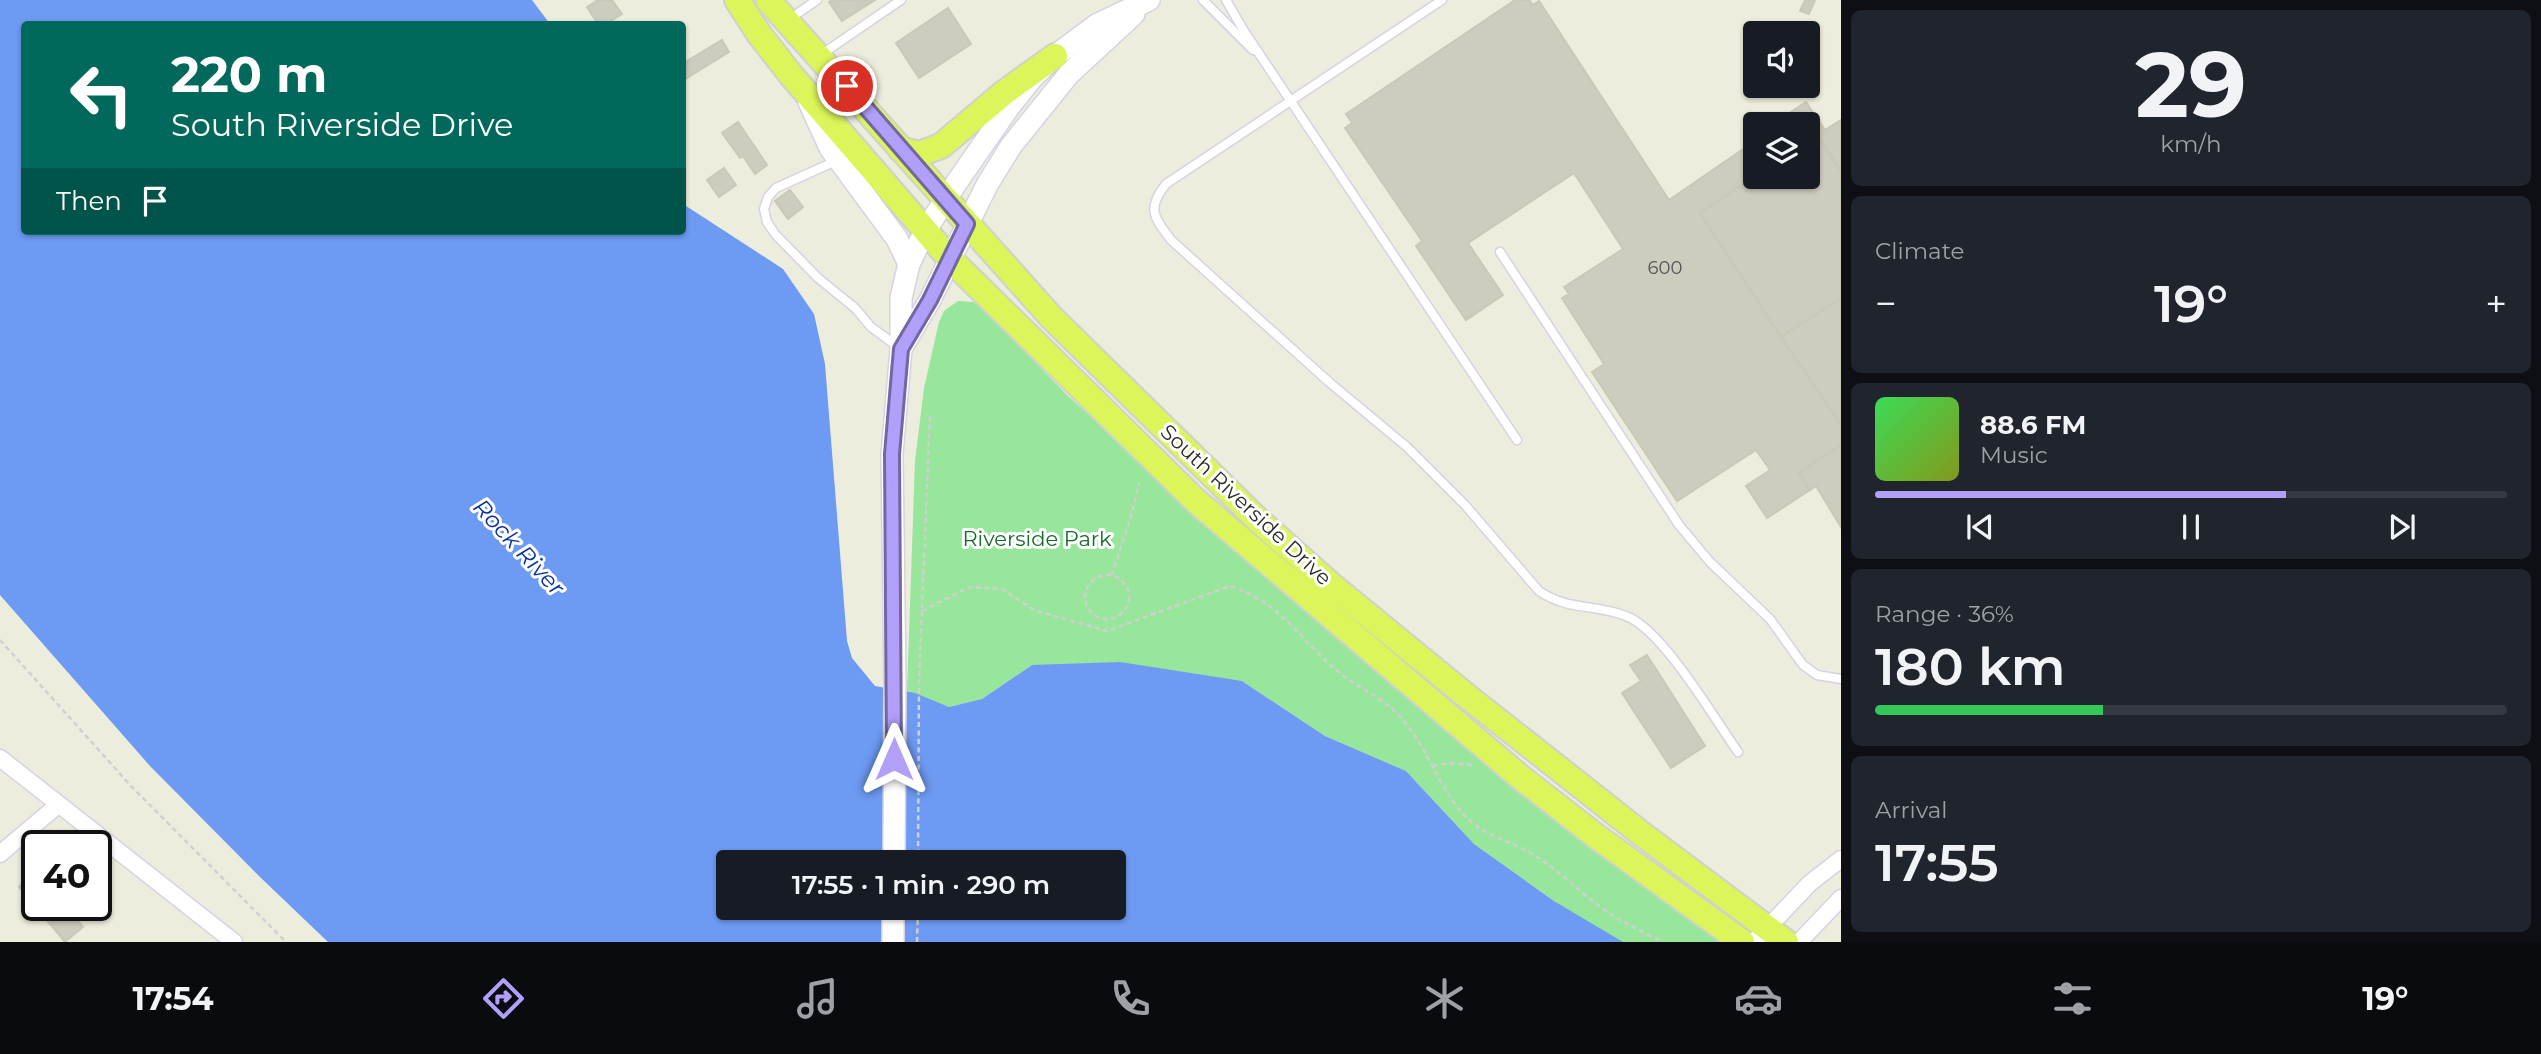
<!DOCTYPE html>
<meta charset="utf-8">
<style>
body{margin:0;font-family:Montserrat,sans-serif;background:#20242c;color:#f1f3f6;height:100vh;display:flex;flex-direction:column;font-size:26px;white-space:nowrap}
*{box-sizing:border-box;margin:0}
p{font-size:23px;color:#9ea1a6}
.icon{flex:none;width:38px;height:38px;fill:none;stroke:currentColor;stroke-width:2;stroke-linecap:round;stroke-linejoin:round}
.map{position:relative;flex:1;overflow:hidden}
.side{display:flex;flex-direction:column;gap:10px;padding:10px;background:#0d0f14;width:700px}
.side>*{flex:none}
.top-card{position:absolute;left:21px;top:21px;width:665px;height:214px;border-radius:7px;box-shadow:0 2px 5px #0004;background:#00695c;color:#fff;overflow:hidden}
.tools{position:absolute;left:1743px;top:21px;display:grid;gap:14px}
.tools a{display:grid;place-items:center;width:77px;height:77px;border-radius:7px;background:#171b24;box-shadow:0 2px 5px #0004;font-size:35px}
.speed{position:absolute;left:21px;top:830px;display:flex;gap:14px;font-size:35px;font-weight:700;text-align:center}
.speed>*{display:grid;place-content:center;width:91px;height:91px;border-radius:50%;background:#171b24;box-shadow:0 2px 5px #0004;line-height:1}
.speed .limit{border:4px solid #111;border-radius:10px;background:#fff;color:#111}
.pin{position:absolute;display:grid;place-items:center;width:60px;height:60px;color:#fff;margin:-30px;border:4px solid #fff;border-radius:50%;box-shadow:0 2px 7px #0007}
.me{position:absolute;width:77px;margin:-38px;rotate:0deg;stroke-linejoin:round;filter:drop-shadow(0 0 5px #0008)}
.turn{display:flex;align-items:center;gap:24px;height:147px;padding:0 35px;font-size:32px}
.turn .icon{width:91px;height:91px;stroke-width:2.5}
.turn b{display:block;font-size:49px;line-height:60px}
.then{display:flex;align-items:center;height:66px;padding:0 35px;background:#0003;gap:14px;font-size:26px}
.big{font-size:52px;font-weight:600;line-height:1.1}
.side .widget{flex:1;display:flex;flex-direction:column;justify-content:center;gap:10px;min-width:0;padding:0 24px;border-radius:10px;background:#20242c}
.side .dial{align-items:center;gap:0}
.dial b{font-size:91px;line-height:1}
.song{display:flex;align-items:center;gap:21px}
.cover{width:84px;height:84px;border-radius:10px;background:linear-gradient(135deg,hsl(130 70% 55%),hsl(70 70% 35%))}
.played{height:7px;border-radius:4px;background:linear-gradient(90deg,#b19ffa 65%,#363941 65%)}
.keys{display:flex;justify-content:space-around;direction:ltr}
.heat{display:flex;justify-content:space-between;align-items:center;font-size:38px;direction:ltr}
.charge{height:10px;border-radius:5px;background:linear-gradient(90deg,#34c759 36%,#363941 0)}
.trip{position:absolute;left:716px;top:850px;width:410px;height:70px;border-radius:7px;background:#171b24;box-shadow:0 2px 5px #0004;font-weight:600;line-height:70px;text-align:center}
.dock{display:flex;height:112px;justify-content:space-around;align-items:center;background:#090b0e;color:#9ea1a6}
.dock .icon{width:49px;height:49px}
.dock .on{color:#b19ffa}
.dock b{font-size:32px;color:#f1f3f6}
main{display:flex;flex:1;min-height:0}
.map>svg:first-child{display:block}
.green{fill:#98e59c}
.water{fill:#6d9af2;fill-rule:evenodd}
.building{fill:#ccccbf;stroke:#c8c9b6;stroke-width:2}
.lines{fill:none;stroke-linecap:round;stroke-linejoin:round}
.lane-casing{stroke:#d6d2e4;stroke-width:11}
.street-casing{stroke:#d6d2e4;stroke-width:19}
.secondary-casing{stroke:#d6d2e4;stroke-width:24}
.primary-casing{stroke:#d0d0d0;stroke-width:28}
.path{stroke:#d0d0d0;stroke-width:2.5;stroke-dasharray:5 3.5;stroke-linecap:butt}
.lane{stroke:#fff;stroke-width:8}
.street{stroke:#fff;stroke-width:16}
.secondary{stroke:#fff;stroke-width:21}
.primary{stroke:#dcf55a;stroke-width:24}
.route-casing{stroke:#7367a2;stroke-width:18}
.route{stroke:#b19ffa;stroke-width:12}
.labels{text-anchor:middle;stroke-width:6;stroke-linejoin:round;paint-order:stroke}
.number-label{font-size:18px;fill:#535350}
.street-label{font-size:21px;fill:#2b2b2b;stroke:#fff}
.park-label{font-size:21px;fill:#186b28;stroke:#fff}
.water-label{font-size:23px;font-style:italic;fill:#0a31a0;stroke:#fff}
</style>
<main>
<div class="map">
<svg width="1841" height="942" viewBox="0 0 1841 942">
<rect width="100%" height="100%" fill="#ededdd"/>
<path class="green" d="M958,301L974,302L986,311L1066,394L1289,598L1437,721L1725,942H1617L1554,901L1474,844L1406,771L1325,736L1242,681L1032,665L982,699L949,707L907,692L915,461L924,388L939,322L944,311Z"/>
<path class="water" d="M0,0H532L550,24H24V231H682L683,204L783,269L814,314L825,364L847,641L852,658L875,686L915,693L949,707L982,699L1032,665L1120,662L1242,681L1325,736L1406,771L1474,844L1554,901L1623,942H328L260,877L150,766L0,595ZM728,863H1113V908H728Z"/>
<g class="building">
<path d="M598,0H612L622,14L606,24H598L587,7Z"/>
<path d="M832,0H875L842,21L829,2Z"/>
<path d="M1515,0H1529L1533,5L1539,1L1669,200L1755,141V176L1700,213L1841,425V445L1799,473L1810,490L1767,518L1746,486L1770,470L1756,450L1677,501L1592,372L1604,364L1562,298L1569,294L1564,287L1623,249L1574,173L1468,243L1503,295L1466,320L1416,246L1422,241L1345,128L1352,123L1346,114Z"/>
<path d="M1805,0H1815L1809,14L1800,11Z"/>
<path d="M948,8L971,44L919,78L896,43Z"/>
<path d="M722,40L729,52L682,81V64Z"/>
<path d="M1806,102L1825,130L1817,135L1841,171V298L1781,337L1700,213L1755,176L1808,177V124H1787L1783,117Z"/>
<path d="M1841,120V171L1817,135Z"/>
<path d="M738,122L767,165L755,174L743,156L740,158L722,133Z"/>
<path d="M724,168L736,185L719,197L707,180Z"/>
<path d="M790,190L803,207L788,219L775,201Z"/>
<path d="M1841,298V425L1781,337Z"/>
<path d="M1841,445V527L1816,486L1810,490L1799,473Z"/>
<path d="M1647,655L1705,746L1671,768L1622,693L1641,681L1630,665Z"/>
<path d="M37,872V905H64L83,927L65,942L19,887Z"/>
</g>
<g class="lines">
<defs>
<g id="lane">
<path d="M1203,0L1253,50"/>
<path d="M1226,0L1244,31L1517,440"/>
<path d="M1442,0L1166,184C1146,209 1154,217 1171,240L1329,382L1407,447L1465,505L1539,591C1568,611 1596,604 1626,616C1662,629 1714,718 1738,752"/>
<path d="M788,20L817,0"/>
<path d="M822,54L901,0"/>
<path d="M838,160L776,188L768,197L764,209L767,222L775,234L818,278L855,308L871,327L897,346"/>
<path d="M1500,252L1679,525L1710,562L1770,619L1803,665L1817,675L1841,679"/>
</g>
<g id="street">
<path d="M0,758L234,942"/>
<path d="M0,854L58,805"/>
<path d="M1754,942L1810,883L1841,859"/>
<path d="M1799,942L1841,898"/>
</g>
<g id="secondary">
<path d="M809,102L830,148L897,239L909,264"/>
<path d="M901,349L930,300L987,185L1011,146L1069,74L1134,14"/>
<path d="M894,863L895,682L892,454L901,349V298L909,264L925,231L957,182L1009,107L1033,77L1055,56L1098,24L1149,0"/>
<path d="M893,942V908"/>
</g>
<g id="primary">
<path d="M737,0L759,34L791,75L950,259L1196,501L1519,776L1596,836L1742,942"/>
<path d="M768,0L1051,317L1257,519L1330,584L1468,697L1643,835L1786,942"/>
<path d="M900,149L919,154L941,146L1005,92L1055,56"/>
</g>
</defs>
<use href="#lane" class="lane-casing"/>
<use href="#street" class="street-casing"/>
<use href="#secondary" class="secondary-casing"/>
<use href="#primary" class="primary-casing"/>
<g class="path">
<circle cx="1107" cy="597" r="22"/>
<path d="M1112,575L1131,517L1139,483"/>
<path d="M922,611L970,587L1002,589L1034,610L1107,631L1230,586C1280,602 1299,638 1336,670C1361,691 1386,697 1407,725C1430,754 1441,792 1467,818C1486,837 1514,842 1536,856C1560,872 1580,892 1603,909C1621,922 1643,932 1663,942"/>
<path d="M0,640L131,786L286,942"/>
<path d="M1433,766L1448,763L1473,765"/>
<path d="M918,863L919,682L930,415"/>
<path d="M917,942L918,908"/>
</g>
<use href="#lane" class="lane"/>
<use href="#street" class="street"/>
<use href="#secondary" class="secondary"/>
<use href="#primary" class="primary"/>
</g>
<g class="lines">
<defs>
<path id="route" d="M847,86L967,224L930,300L901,349L892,454L894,759"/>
</defs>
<use href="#route" class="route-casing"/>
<use href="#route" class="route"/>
</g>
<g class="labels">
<g class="number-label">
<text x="1665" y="274">600</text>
</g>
<g class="street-label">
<text transform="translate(1246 505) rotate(43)" y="7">South Riverside Drive</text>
</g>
<g class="park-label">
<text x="1037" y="546">Riverside Park</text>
</g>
<g class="water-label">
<text transform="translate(519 547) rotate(47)" y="8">Rock River</text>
</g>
</g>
</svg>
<div class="tools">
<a><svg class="icon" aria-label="sound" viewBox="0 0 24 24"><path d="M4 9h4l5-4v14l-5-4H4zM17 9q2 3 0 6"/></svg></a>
<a><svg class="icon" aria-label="layers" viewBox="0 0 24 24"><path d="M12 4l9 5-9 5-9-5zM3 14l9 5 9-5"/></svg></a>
</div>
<div class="speed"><div class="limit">40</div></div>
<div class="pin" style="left:847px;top:86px;background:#d93025"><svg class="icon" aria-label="arrive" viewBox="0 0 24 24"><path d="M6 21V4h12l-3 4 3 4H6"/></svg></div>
<svg class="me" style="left:894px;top:759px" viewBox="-20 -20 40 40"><path d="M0-17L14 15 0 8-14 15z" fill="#b19ffa" stroke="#fff" stroke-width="4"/></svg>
<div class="trip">17:55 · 1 min · 290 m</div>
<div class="top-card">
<div class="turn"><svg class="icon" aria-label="left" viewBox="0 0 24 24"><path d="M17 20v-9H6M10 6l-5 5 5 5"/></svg><div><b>220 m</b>South Riverside Drive</div></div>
<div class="then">Then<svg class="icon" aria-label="arrive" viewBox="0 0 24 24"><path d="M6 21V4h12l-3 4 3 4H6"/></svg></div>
</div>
</div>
<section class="side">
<div class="widget dial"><b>29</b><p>km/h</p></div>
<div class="widget"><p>Climate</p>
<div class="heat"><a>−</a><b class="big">19°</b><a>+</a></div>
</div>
<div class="widget">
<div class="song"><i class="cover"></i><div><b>88.6 FM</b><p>Music</p></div></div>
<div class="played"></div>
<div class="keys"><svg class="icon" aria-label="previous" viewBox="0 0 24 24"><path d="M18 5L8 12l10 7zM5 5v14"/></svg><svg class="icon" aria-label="pause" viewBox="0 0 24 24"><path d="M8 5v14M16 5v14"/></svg><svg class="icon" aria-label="next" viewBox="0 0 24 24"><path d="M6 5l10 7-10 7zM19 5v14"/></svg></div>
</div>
<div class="widget"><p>Range · 36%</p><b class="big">180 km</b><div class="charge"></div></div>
<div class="widget"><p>Arrival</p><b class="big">17:55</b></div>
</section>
</main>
<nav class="dock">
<b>17:54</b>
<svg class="icon on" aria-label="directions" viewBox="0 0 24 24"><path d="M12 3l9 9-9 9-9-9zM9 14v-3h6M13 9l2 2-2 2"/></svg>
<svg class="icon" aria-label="music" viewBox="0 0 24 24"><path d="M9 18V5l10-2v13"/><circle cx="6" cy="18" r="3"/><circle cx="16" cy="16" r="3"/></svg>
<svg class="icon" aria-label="phone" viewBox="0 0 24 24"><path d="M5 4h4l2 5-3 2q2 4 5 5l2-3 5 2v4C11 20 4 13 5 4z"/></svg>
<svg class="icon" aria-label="climate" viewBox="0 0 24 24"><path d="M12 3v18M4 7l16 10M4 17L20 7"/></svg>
<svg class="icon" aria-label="car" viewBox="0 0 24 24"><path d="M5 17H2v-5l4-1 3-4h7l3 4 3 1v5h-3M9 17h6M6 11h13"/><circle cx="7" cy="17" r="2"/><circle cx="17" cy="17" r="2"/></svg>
<svg class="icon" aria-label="filters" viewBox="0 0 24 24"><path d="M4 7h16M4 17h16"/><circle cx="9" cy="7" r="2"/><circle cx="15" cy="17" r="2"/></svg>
<b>19°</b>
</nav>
